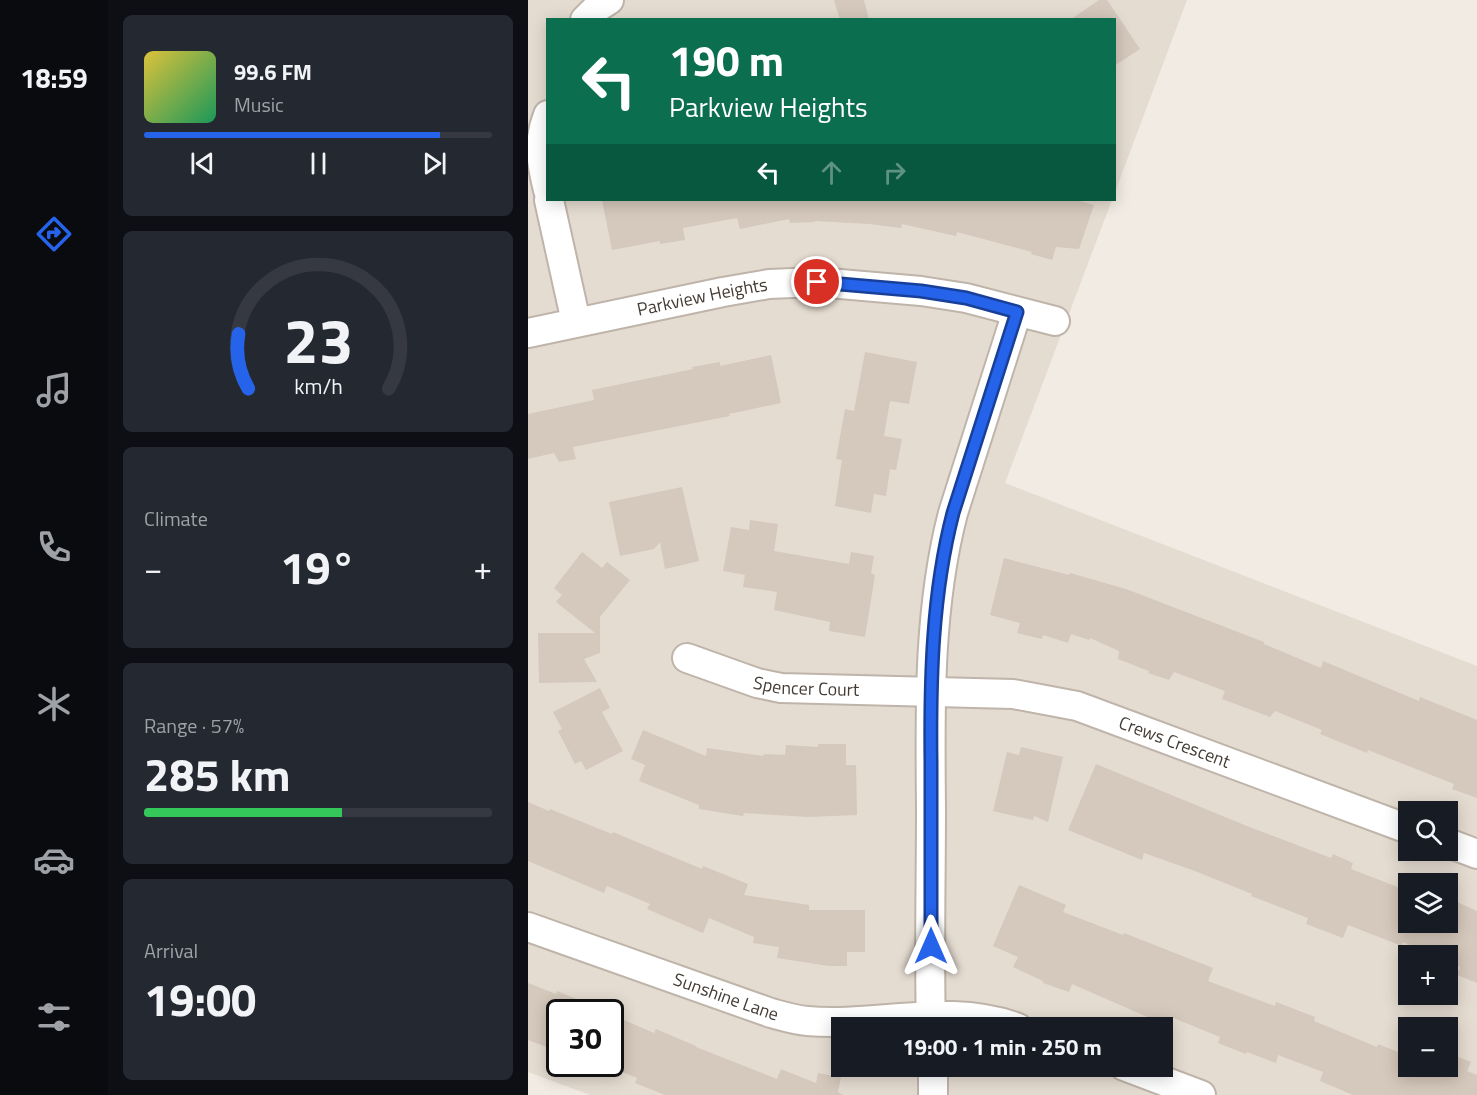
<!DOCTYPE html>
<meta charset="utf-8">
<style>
body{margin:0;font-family:"Titillium Web",sans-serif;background:#242831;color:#f1f3f6;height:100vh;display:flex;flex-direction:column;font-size:22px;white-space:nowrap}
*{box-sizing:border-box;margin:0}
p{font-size:20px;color:#9ea1a6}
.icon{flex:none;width:33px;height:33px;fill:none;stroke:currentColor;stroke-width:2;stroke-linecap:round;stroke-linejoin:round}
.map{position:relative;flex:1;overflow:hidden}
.details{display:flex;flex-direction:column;gap:15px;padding:15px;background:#0d0f14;width:420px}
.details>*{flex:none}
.top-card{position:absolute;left:18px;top:18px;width:570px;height:183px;border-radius:0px;box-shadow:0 3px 15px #0003;background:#0b6e4f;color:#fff;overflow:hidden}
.controls{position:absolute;left:870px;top:801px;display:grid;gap:12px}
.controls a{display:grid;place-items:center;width:60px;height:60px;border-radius:0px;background:#171b24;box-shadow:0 3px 15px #0003;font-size:30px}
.speed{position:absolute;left:18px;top:999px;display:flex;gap:12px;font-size:30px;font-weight:700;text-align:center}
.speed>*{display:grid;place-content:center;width:78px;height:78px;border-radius:50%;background:#171b24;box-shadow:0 3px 15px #0003;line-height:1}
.speed .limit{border:3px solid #111;border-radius:9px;background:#fff;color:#111}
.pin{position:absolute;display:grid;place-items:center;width:51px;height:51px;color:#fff;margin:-26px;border:3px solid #fff;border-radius:50%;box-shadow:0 2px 6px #0007}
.me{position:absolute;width:66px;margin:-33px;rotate:0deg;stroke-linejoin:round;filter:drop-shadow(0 0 4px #0008)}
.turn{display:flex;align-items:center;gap:21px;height:126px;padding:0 24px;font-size:27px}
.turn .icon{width:78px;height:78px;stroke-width:2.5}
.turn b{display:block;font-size:42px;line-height:51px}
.lanes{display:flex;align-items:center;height:57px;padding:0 24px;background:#0003;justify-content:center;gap:30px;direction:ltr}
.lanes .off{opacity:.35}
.big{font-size:45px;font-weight:700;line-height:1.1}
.details .card{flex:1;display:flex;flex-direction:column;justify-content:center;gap:9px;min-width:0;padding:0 21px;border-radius:9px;background:#242831}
.details .dial{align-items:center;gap:0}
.dial svg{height:156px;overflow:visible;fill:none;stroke:#363941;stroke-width:7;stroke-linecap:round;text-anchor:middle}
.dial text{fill:#f1f3f6;stroke:none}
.song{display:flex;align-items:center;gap:18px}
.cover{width:72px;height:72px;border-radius:9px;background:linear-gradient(135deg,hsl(50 70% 55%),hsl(150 70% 35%))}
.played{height:6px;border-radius:3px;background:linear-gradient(90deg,#2563eb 85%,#363941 85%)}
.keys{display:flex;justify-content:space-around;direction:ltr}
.heat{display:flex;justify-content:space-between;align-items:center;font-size:33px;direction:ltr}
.charge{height:9px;border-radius:4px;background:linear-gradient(90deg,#34c759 57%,#363941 0)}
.trip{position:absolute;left:303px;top:1017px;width:342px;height:60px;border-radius:0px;background:#171b24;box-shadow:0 3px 15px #0003;font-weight:700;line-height:60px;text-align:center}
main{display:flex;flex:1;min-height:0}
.tabs{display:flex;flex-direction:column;width:108px;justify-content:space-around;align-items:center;background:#090b0e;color:#9ea1a6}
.tabs .icon{width:42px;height:42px}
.tabs .selected{color:#2563eb}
.tabs b{font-size:27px;color:#f1f3f6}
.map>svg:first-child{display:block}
.residential{fill:#e5dcd1;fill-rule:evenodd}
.building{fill:#d5c8bc}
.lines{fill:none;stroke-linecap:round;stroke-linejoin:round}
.minor-casing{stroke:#bfb4a9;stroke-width:32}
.minor{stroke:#fff;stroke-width:28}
.route-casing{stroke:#184099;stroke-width:15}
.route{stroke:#2563eb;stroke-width:10}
.labels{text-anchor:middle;stroke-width:4.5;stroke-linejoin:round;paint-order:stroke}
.street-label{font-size:18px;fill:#433b34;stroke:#fff}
</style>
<main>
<nav class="tabs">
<b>18:59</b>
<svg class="icon selected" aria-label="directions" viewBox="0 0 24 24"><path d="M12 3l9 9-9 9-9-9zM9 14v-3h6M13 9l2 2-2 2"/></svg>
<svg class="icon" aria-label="music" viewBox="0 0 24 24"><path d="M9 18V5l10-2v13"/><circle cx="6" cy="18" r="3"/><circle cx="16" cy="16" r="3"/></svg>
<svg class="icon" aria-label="phone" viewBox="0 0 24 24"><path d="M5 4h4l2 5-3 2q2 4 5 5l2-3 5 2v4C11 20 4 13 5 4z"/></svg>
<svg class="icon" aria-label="climate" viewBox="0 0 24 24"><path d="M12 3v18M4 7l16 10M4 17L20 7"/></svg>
<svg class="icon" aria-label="car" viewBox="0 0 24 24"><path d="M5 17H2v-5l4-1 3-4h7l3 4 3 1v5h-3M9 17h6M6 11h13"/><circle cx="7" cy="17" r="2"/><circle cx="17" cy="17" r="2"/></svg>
<svg class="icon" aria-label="filters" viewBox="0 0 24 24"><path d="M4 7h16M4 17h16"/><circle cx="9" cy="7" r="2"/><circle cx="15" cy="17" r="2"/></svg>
</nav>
<section class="details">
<div class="card">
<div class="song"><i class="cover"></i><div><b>99.6 FM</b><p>Music</p></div></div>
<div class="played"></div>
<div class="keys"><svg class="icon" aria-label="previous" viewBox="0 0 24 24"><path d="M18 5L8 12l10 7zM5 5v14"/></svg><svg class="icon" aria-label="pause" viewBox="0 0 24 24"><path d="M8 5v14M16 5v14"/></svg><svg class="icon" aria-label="next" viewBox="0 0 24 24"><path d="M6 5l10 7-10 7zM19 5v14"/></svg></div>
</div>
<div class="card dial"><svg viewBox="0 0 100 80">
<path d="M14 69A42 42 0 1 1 86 69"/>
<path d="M14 69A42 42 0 0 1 9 41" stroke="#2563eb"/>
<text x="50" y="56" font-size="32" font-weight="700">23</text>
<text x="50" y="72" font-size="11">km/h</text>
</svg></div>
<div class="card"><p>Climate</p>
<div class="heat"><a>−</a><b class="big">19°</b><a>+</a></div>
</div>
<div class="card"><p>Range · 57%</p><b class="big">285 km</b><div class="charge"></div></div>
<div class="card"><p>Arrival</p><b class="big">19:00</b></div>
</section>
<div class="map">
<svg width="949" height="1095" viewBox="0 0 949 1095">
<rect width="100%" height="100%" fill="#f1ebe3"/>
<path class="residential" d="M0,0H659L587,192L586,20H20V200H584L477,483L949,666V1095H62L0,1072ZM880,812H920V850H880ZM880,884H920V922H880ZM880,956H920V994H880ZM32,1012H82V1064H32ZM314,1028H634V1066H314ZM880,1028H920V1066H880Z"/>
<g class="building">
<path d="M306,0H336L341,20H312Z"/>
<path d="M571,0H579L612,49L586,66V20H542Z"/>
<path d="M74,200H549L566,205L551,249L528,247L524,260L503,254L504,252L429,232L428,236L374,224L373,228L341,224L287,221V222L262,223L261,219L212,229L209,218L155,228L157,240L132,244V241L84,250Z"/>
<path d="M337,352L389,362L381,404L362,401L356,436L374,439L368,470L362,469L358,496L346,494L343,513L307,506L314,460L308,459L317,409L326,411Z"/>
<path d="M243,355L253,403L201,414L202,416L45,447L48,459L31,462L26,453L0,459V414L66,400L64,390L165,369L164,367L192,362V366Z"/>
<path d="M154,487L171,561L137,569L132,542L126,549L92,556L81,502Z"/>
<path d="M222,520L250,524L246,551L321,564L323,552L346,556L343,573L347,575L337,637L301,631L302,622L246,610L249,592L215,587L217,575L195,571L203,527L221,530Z"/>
<path d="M54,552L74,568L79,562L102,580L72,617V653L56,659L69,682L11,683L10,633H67L28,602L34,595L26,588Z"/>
<path d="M476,558L541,575L542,573L598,589L736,642V644L793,668L795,661L891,701L892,697L949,720V798L924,789L926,784L840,750L839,753L792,734L794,730L747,711L742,717L694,699L697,691L646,672L641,680L620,673L621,671L590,659L591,651L562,638L561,640L543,634L540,643L515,635L514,639L489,633L492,623L462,615Z"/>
<path d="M72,688L82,708L74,712L95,751L58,770L53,761L47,764L30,731L34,729L25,712Z"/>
<path d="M115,730L178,756L179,748L235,756L236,754L257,755L258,745L290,747V744H318V765H328L329,815L280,817L216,813L215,816L171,809V805L111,781L117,765L103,759Z"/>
<path d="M493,747L535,757L520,822L506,816L505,820L465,811L479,752L491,755Z"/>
<path d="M568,764L719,826L803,858L805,854L825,863L823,869L880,891V922H920V898L949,911V983L929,975L932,967L920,961V956H906L875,942L874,946L820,925L815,938L778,924L780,918L723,896L724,894L667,871L616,853L614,860L540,830Z"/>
<path d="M0,802L21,811L22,809L84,834L85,832L174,869L175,866L220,884L216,895L281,905V910H337V952H319V966H301L249,958L251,947L225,943L226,937L181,918L175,933L119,909L122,904L79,886L76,893L0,861Z"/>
<path d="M491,885L538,905L535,912L595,935L596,933L685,968L680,981L747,1006L748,1002L787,1017L786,1021L849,1047L850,1044L880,1056V1066H920V1053L943,1062L939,1071L949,1075V1095H825L792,1081L795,1072L750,1055L748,1063L719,1052L718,1054L690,1043L692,1037L643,1017L640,1026L544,984L541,992L515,983V981L485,967L490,957L465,946Z"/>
<path d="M0,983L28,994L29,991L80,1012H32V1052L0,1040Z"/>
<path d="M82,1014L126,1033L128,1029L168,1046V1047L249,1079L253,1069L288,1083L290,1073L313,1077L310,1092L315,1095H137L107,1083L109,1078L82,1067Z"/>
</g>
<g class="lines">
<defs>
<g id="minor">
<path d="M57,20L70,7L81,0"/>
<path d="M20,115C9,143 13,161 20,190"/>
<path d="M21,200L48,322"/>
<path id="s1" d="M0,333L195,292L241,284L289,282L393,291L438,298L527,321"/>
<path id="s2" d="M159,658L229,683L253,688L485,694L549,706L880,829"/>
<path d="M920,843L949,854"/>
<path id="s3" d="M0,927L243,1013C254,1016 267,1020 279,1021C350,1027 421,1002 490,1028"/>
<path d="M403,1028C401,954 403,881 403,808C402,710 400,609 425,513L489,312"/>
<path d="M405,1066V1095"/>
<path d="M596,1066L673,1095"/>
</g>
</defs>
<use href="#minor" class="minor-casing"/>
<use href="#minor" class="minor"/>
</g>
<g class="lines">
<defs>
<path id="route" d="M289,282L393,291L438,298L489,312L425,513C404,594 402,679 403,763C403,824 403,885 403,946"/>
</defs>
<use href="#route" class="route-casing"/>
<use href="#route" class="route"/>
</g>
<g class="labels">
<g class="street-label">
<text dy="6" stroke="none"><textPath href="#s1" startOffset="178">Parkview Heights</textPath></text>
<text dy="6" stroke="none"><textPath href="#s2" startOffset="124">Spencer Court</textPath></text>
<text dy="6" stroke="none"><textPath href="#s2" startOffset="500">Crews Crescent</textPath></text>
<text dy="6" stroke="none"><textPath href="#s3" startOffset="210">Sunshine Lane</textPath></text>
</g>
</g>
</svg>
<div class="controls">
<a><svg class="icon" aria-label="search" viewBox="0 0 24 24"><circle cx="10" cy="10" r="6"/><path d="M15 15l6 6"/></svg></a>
<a><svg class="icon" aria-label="layers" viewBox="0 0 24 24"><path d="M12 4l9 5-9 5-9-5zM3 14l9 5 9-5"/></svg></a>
<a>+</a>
<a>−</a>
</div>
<div class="speed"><div class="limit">30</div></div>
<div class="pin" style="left:289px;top:282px;background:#d93025"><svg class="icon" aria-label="arrive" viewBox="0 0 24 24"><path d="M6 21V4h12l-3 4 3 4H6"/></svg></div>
<svg class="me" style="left:403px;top:946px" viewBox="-20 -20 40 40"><path d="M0-17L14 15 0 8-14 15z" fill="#2563eb" stroke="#fff" stroke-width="4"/></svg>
<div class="trip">19:00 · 1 min · 250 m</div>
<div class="top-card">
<div class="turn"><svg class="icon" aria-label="left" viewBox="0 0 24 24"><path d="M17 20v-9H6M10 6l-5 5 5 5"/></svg><div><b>190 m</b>Parkview Heights</div></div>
<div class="lanes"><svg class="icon" aria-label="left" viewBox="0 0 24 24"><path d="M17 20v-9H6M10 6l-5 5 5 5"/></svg><svg class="icon off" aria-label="ahead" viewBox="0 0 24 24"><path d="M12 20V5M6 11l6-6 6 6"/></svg><svg class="icon off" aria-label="right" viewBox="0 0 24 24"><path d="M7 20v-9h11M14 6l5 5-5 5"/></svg></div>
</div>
</div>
</main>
